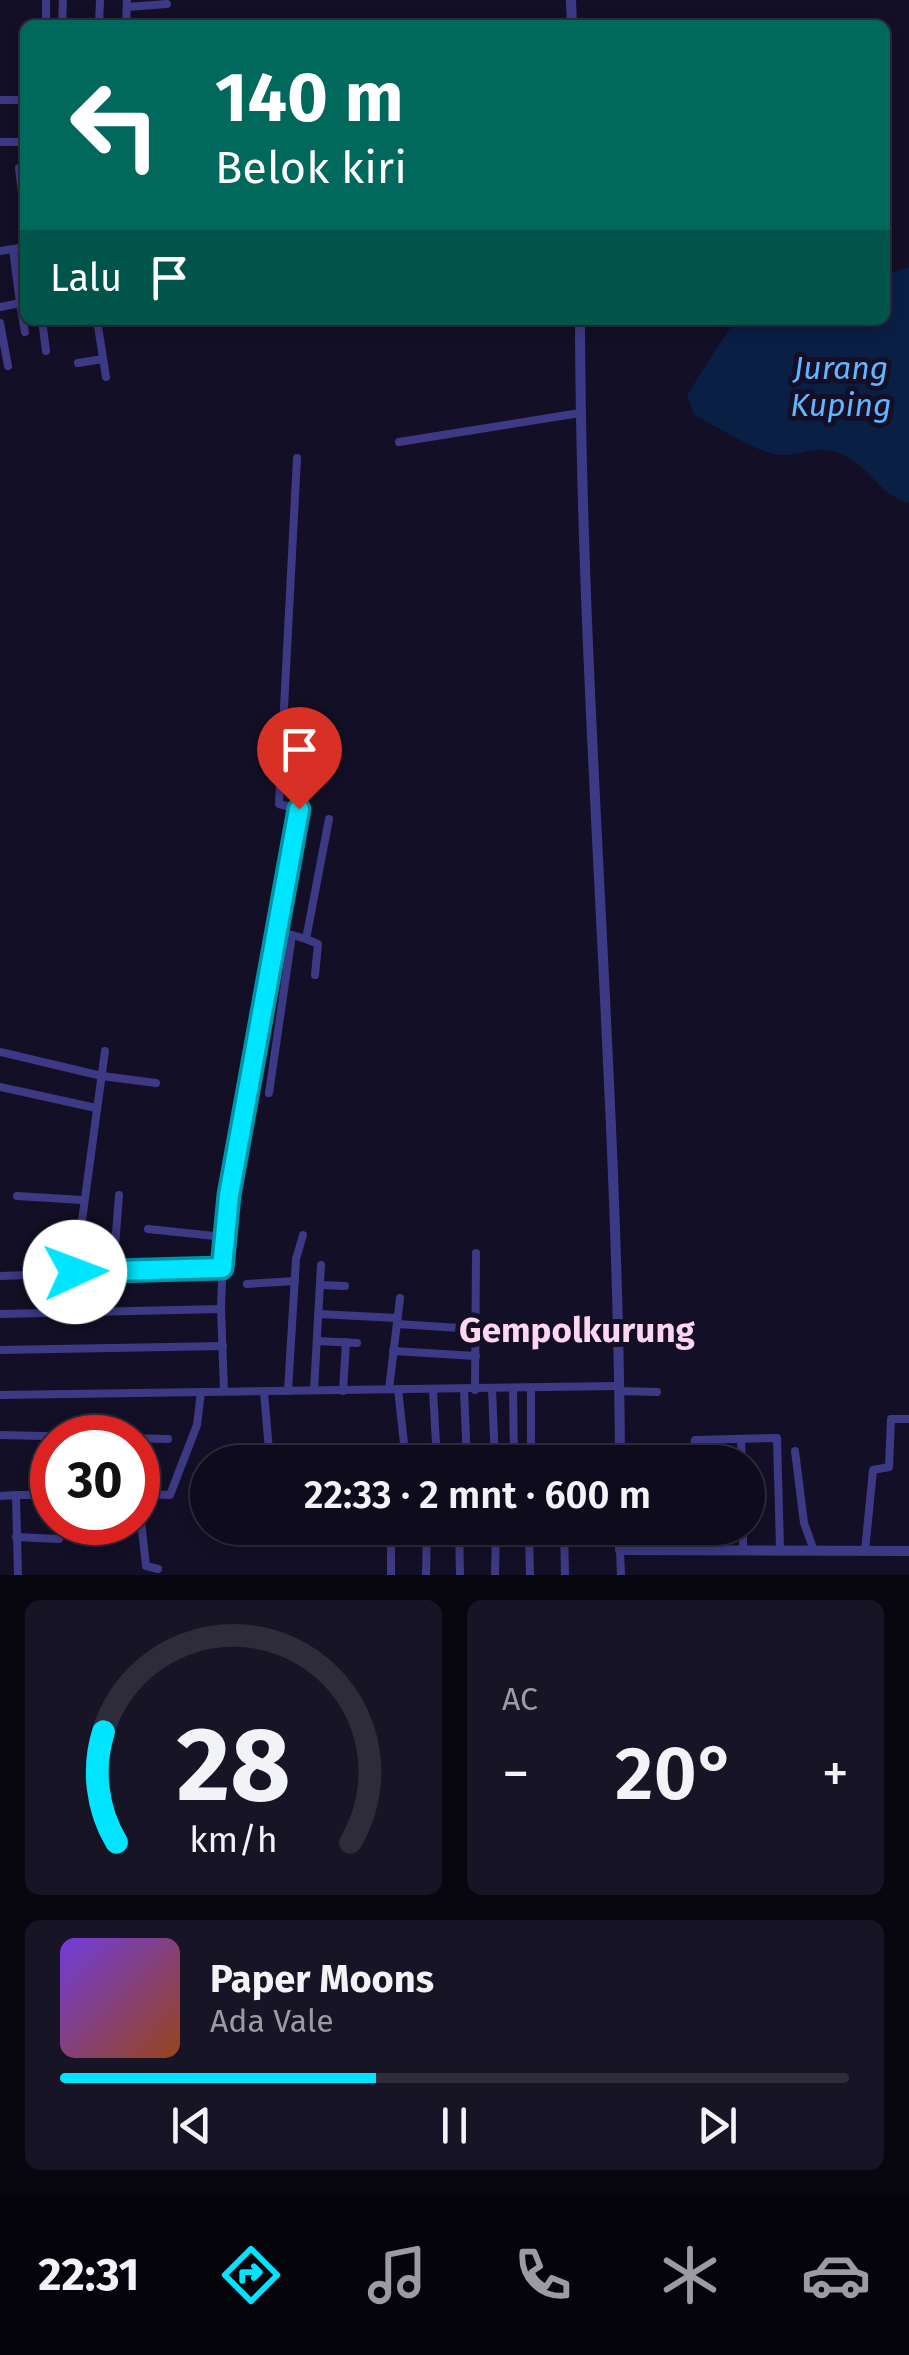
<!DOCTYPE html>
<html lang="id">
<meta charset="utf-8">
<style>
body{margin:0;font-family:"Fira Sans",sans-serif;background:#171425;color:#f1f3f6;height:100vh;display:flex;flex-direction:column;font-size:38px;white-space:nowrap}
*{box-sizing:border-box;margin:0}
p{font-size:32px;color:#9b9ba3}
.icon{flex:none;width:55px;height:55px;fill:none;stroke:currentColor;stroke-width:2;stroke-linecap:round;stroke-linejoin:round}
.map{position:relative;height:1575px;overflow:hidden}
.details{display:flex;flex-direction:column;gap:25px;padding:25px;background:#08060f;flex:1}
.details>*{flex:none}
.guide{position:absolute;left:20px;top:20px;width:870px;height:305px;border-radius:15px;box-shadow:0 5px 15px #0003,0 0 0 2px #2e2b3b;background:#00695c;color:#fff;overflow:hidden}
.speed{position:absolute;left:30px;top:1415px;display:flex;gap:20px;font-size:50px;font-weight:700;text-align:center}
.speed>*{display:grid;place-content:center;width:130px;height:130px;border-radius:50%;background:#0e0b1c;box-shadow:0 5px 15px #0003,0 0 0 2px #2e2b3b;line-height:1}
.speed .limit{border:15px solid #d22;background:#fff;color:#111}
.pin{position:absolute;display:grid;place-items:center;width:85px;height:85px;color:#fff;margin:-102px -42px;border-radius:50% 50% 50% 0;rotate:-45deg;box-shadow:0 0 10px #0007}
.pin .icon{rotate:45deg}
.me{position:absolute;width:110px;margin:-55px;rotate:88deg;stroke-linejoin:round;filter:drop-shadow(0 0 8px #0008)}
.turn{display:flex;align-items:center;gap:35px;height:210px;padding:0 30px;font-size:45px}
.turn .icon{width:130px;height:130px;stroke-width:2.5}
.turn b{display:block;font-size:70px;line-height:85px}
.then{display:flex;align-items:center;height:95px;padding:0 30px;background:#0003;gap:20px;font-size:38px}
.big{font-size:75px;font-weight:600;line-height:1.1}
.details .widget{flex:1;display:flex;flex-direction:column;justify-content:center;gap:15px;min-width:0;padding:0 35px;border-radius:15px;background:#171425}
.details .dial{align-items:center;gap:0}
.dial svg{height:260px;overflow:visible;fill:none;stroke:#2e2b3b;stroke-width:7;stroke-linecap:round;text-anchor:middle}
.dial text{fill:#f1f3f6;stroke:none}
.song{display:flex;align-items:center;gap:30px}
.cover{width:120px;height:120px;border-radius:15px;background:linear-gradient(135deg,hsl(260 70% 55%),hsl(20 70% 35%))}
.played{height:10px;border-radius:5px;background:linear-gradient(90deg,#00e5ff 40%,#2e2b3b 40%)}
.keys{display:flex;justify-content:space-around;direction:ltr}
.heat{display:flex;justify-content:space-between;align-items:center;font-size:55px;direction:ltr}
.details .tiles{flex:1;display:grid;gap:25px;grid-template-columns:1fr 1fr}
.widget:last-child{grid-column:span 2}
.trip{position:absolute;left:190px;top:1445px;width:575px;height:100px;border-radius:50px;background:#0e0b1c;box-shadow:0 5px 15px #0003,0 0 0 2px #2e2b3b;font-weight:600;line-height:100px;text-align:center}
.menu{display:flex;height:160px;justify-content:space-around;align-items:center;background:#06040b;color:#9b9ba3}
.menu .icon{width:70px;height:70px}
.menu .active{color:#00e5ff}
.menu b{font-size:45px;color:#f1f3f6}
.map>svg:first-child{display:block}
.water{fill:#0a1f44}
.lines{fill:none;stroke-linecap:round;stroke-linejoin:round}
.minor{stroke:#3d3a85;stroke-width:8}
.tertiary{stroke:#3d3a85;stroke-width:10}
.route-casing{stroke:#0095a6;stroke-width:25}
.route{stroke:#00e5ff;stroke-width:18}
.labels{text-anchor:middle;stroke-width:10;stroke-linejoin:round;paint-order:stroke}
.water-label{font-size:32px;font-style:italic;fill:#62b6ff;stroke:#130f26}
.quarter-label{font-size:35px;font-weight:bold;fill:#ffd6f0;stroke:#130f26}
</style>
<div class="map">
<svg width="909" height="1575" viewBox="0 0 909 1575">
<rect width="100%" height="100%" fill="#130f26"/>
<path class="water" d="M909,267V503C876,493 870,465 841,454C812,443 802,457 780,455C759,454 714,425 694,415L687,395L735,320H885V275Z"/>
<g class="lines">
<g class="minor">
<path d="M127,7L167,4"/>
<path d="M46,25V0"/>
<path d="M62,25L63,0"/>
<path d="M99,25L100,0"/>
<path d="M126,25L127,0"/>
<path d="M0,100H25"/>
<path d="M0,142H22"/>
<path d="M19,168L25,217"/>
<path d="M0,251L25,247"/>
<path d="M20,303L25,332"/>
<path d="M0,307L20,303L13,249"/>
<path d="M42,320L46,351"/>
<path d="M97,320L106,377"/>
<path d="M0,323L8,366"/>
<path d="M78,363L103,359"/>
<path d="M399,442L580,413"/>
<path d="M278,931L299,809L279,804L297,458"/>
<path d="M306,939L318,944L315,975"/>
<path d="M0,1052L102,1076L156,1083"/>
<path d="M0,1087L96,1108"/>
<path d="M269,1093L292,935"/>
<path d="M17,1196L82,1200"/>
<path d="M148,1229L224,1237"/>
<path d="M113,1271L119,1195"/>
<path d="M75,1272L105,1051"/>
<path d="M0,1276L222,1268"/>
<path d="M247,1284L295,1281"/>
<path d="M320,1285L345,1286"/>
<path d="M0,1314L221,1309"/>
<path d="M319,1314L397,1318"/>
<path d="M397,1324L476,1329"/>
<path d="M317,1341L357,1343"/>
<path d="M0,1350L223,1346"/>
<path d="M393,1351L476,1356"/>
<path d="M513,1388L514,1462"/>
<path d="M389,1389L400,1298"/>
<path d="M398,1389L406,1462"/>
<path d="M492,1389L495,1462"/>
<path d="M531,1389V1462"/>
<path d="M314,1390L321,1265"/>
<path d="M433,1390L437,1462"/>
<path d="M464,1390L467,1462"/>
<path d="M475,1390L476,1253"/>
<path d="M224,1391L221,1309L224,1224L278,931L306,939L329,819"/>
<path d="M288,1391L296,1259L303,1235"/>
<path d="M343,1391L346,1342"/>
<path d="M619,1391L657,1392"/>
<path d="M264,1392L270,1462"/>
<path d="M0,1395L619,1386"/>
<path d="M0,1435L168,1439"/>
<path d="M741,1440L742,1462"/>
<path d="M563,1451L564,1462"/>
<path d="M795,1451L804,1523L813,1548"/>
<path d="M692,1462L695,1440L777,1438L780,1548"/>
<path d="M138,1494L146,1566L158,1569"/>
<path d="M139,1494L170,1495L197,1425L201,1392"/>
<path d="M16,1495H52"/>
<path d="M0,1496L16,1495L18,1575"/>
<path d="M459,1528L460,1575"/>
<path d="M529,1528L530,1575"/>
<path d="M564,1528L565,1575"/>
<path d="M743,1528V1547"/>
<path d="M16,1537L59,1539"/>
<path d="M620,1550L621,1575"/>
<path d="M865,1551L873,1470L889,1467L891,1419H909"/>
<path d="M391,1575V1528"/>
<path d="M426,1575L427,1528"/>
<path d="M495,1575L496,1528"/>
</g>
<g class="tertiary">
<path d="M571,0L572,25"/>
<path d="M580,320C581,701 618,1081 620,1462"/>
<path d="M620,1528V1550L909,1551"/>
</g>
</g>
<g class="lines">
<defs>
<path id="route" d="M75,1272L222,1268L229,1195L299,809"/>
</defs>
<use href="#route" class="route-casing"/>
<use href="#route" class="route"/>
</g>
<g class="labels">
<g class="water-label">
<text x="841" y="379">Jurang<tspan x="841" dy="37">Kuping</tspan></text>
</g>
<g class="quarter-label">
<text x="577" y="1342">Gempolkurung</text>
</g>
</g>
</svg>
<div class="speed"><div class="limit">30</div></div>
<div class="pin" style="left:299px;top:809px;background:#d93025"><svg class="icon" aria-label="arrive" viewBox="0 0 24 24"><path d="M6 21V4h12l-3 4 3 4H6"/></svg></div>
<svg class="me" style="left:75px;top:1272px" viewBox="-20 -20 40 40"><circle r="19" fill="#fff"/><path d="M0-13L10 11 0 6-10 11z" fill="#00e5ff"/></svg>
<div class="trip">22:33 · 2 mnt · 600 m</div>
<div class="guide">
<div class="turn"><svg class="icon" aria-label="left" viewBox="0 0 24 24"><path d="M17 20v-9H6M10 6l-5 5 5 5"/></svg><div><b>140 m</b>Belok kiri</div></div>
<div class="then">Lalu<svg class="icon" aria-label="arrive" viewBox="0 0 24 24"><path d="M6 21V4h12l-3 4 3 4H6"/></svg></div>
</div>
</div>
<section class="details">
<div class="tiles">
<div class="widget dial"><svg viewBox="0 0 100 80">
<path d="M14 69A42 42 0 1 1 86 69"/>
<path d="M14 69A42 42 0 0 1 10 35" stroke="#00e5ff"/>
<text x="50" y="56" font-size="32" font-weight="700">28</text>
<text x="50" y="72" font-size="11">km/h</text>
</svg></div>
<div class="widget"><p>AC</p>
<div class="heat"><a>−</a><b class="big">20°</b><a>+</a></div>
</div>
<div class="widget">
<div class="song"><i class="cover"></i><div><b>Paper Moons</b><p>Ada Vale</p></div></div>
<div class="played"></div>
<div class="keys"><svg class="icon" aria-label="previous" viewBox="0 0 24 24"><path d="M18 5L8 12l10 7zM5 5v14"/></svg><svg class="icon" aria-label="pause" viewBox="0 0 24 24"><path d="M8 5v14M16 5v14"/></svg><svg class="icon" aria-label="next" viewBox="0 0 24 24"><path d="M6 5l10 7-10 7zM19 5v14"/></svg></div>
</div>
</div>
</section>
<nav class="menu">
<b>22:31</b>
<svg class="icon active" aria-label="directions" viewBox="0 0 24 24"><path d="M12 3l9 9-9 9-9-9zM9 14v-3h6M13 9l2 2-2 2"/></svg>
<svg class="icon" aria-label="music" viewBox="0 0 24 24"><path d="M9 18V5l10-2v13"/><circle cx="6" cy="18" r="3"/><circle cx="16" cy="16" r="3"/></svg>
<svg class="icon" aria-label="phone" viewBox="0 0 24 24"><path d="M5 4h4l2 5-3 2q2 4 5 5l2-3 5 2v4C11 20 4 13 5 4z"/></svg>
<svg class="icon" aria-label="climate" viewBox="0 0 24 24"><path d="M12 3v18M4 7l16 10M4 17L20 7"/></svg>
<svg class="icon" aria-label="car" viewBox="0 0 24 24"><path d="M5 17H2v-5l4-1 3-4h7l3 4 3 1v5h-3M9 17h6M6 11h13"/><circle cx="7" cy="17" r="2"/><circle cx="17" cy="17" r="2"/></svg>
</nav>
